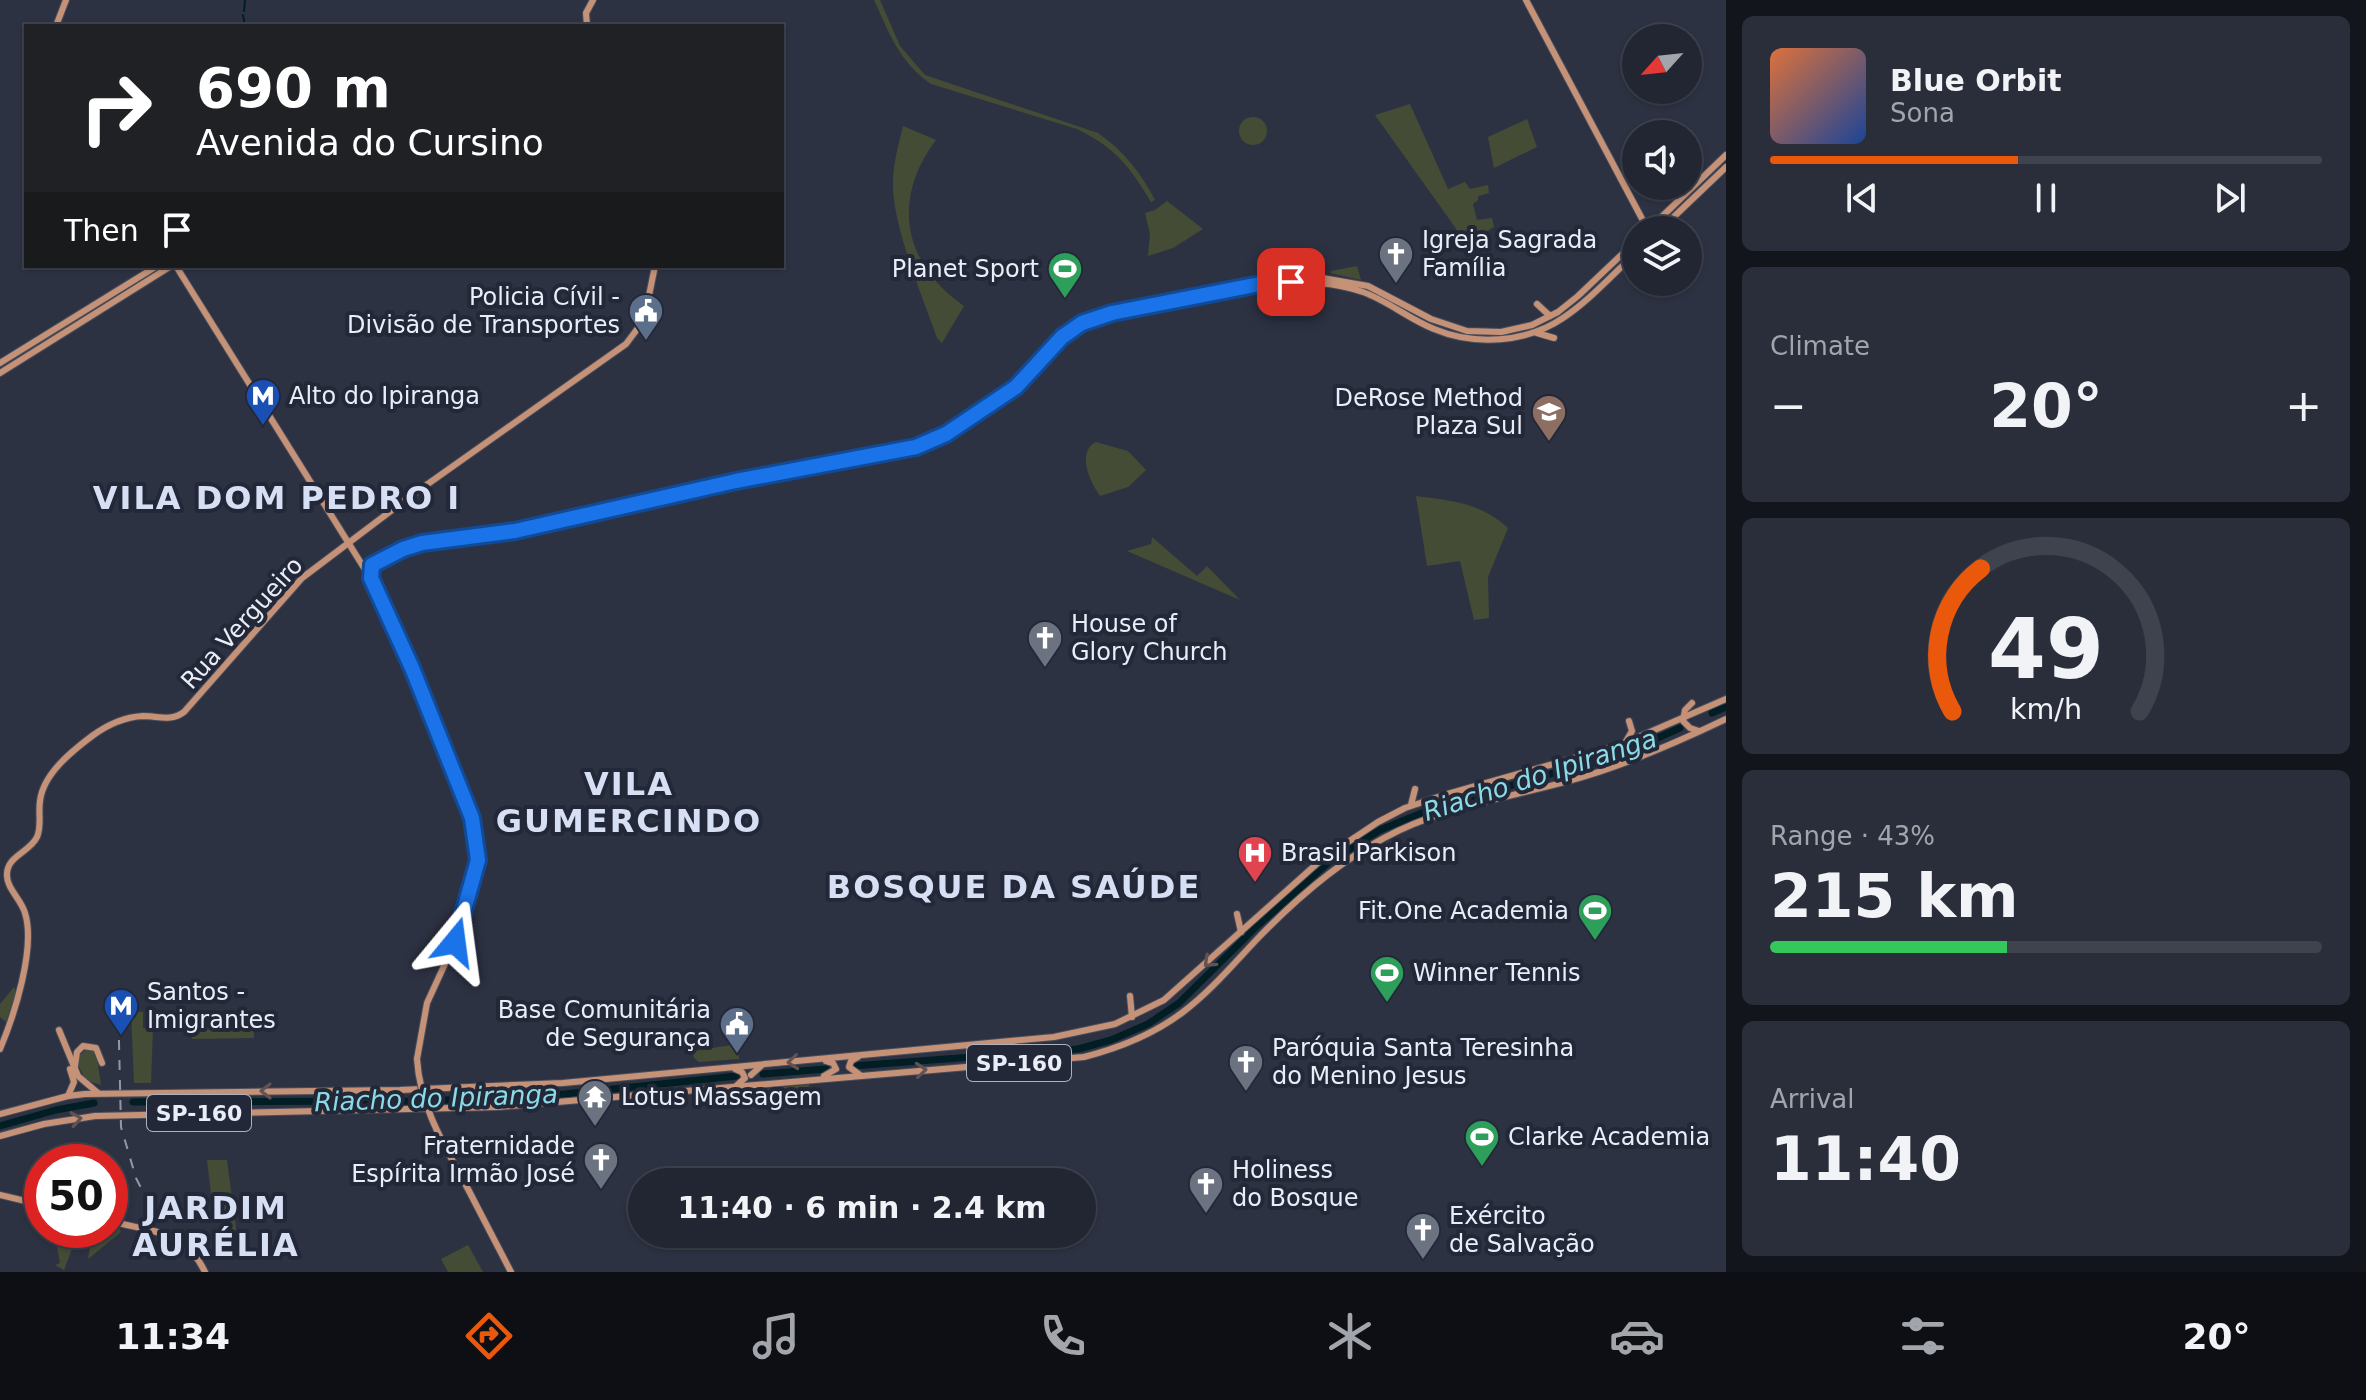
<!DOCTYPE html>
<meta charset="utf-8">
<style>
body{margin:0;font-family:"DejaVu Sans",sans-serif;background:#2a2e3a;color:#f1f3f6;height:100vh;display:flex;flex-direction:column;font-size:30px;white-space:nowrap}
*{box-sizing:border-box;margin:0}
p{font-size:26px;color:#a2a5ac}
.icon{flex:none;width:44px;height:44px;fill:none;stroke:currentColor;stroke-width:2;stroke-linecap:round;stroke-linejoin:round}
.map{position:relative;flex:1;overflow:hidden}
.sheet{display:flex;flex-direction:column;gap:16px;padding:16px;background:#13151c;width:640px}
.sheet>*{flex:none}
.banner{position:absolute;left:24px;top:24px;width:760px;height:244px;border-radius:0px;box-shadow:0 2px 6px #0004,0 0 0 2px #3f434d;background:#202124;color:#fff;overflow:hidden}
.needle{width:52px;rotate:243deg}
.buttons{position:absolute;left:1622px;top:24px;display:grid;gap:16px}
.buttons a{display:grid;place-items:center;width:80px;height:80px;border-radius:50%;background:#222632;box-shadow:0 2px 6px #0004,0 0 0 2px #3f434d;font-size:40px}
.speed{position:absolute;left:24px;top:1144px;display:flex;gap:16px;font-size:40px;font-weight:700;text-align:center}
.speed>*{display:grid;place-content:center;width:104px;height:104px;border-radius:50%;background:#222632;box-shadow:0 2px 6px #0004,0 0 0 2px #3f434d;line-height:1}
.speed .limit{border:12px solid #d22;background:#fff;color:#111}
.pin{position:absolute;display:grid;place-items:center;width:68px;height:68px;color:#fff;margin:-34px;border-radius:16px;box-shadow:0 4px 12px #0006}
.me{position:absolute;width:88px;margin:-44px;rotate:16deg;stroke-linejoin:round;filter:drop-shadow(0 0 6px #0008)}
.turn{display:flex;align-items:center;gap:28px;height:168px;padding:0 40px;font-size:36px}
.turn .icon{width:104px;height:104px;stroke-width:2.5}
.turn b{display:block;font-size:56px;line-height:68px}
.then{display:flex;align-items:center;height:76px;padding:0 40px;background:#0003;gap:16px;font-size:30px}
.big{font-size:60px;font-weight:700;line-height:1.1}
.sheet .card{flex:1;display:flex;flex-direction:column;justify-content:center;gap:12px;min-width:0;padding:0 28px;border-radius:12px;background:#2a2e3a}
.sheet .dial{align-items:center;gap:0}
.dial svg{height:208px;overflow:visible;fill:none;stroke:#3f434d;stroke-width:7;stroke-linecap:round;text-anchor:middle}
.dial text{fill:#f1f3f6;stroke:none}
.song{display:flex;align-items:center;gap:24px}
.cover{width:96px;height:96px;border-radius:12px;background:linear-gradient(135deg,hsl(20 70% 55%),hsl(220 70% 35%))}
.played{height:8px;border-radius:4px;background:linear-gradient(90deg,#ea580c 45%,#3f434d 45%)}
.keys{display:flex;justify-content:space-around;direction:ltr}
.heat{display:flex;justify-content:space-between;align-items:center;font-size:44px;direction:ltr}
.charge{height:12px;border-radius:6px;background:linear-gradient(90deg,#34c759 43%,#3f434d 0)}
.trip{position:absolute;left:628px;top:1168px;width:468px;height:80px;border-radius:40px;background:#222632;box-shadow:0 2px 6px #0004,0 0 0 2px #3f434d;font-weight:700;line-height:80px;text-align:center}
.menu{display:flex;height:128px;justify-content:space-around;align-items:center;background:#0e0f14;color:#a2a5ac}
.menu .icon{width:56px;height:56px}
.menu .selected{color:#ea580c}
.menu b{font-size:36px;color:#f1f3f6}
main{display:flex;flex:1;min-height:0}
.map>svg:first-child{display:block}
.green{fill:#444c35}
.lines{fill:none;stroke-linecap:round;stroke-linejoin:round}
.stream{stroke:#001e23;stroke-width:2}
.river{stroke:#001e23;stroke-width:7}
.major-casing{stroke:#484d5b;stroke-width:8}
.major{stroke:#c59278;stroke-width:6}
.rail{stroke:#9397a5;stroke-width:2;stroke-dasharray:10 10;stroke-linecap:butt}
.major-bridge-casing{stroke:#484d5b;stroke-width:8;stroke-linecap:butt}
.major-bridge{stroke:#c59278;stroke-width:6}
.oneway{stroke:#645252}
.route-casing{stroke:#114b97;stroke-width:20}
.route{stroke:#1a73e8;stroke-width:14}
.labels{text-anchor:middle;stroke-width:8;stroke-linejoin:round;paint-order:stroke}
.shield{fill:#232838;stroke:#aeb2be;stroke-width:2}
.shield-label{font-size:22px;font-weight:bold;fill:#e9edf8}
.poi-label{font-size:24px;fill:#e9edf8;stroke:#232838;text-anchor:start}
.street-label{font-size:24px;fill:#e9edf8;stroke:#232838}
.water-label{font-size:26px;font-style:italic;fill:#8bdbe7;stroke:#232838}
.district-label{font-size:32px;font-weight:bold;letter-spacing:2px;fill:#d7dff4;stroke:#232838}
</style>
<main>
<div class="map">
<svg width="1726" height="1272" viewBox="0 0 1726 1272">
<rect width="100%" height="100%" fill="#2d3243"/>
<g class="green">
<path d="M874,0H880L900,46L925,75L1098,133C1124,151 1141,173 1155,200L1151,202C1130,167 1116,148 1077,129L931,84C900,63 889,33 874,0Z"/>
<path d="M1410,104L1448,189L1465,182L1470,189L1488,185L1489,193L1478,196V200L1473,204L1477,220L1492,218L1494,227L1467,244L1375,115Z"/>
<circle cx="1253" cy="131" r="14"/>
<path d="M1527,119L1537,147L1494,168L1488,137Z"/>
<path d="M903,126L936,140C891,199 903,264 964,306L942,343L937,338C923,298 891,222 893,181C893,163 899,143 903,126Z"/>
<path d="M1167,201L1203,229L1173,248L1148,256L1150,234L1145,213L1155,210Z"/>
<path d="M1357,266L1361,280L1330,273L1331,271Z"/>
<path d="M1096,442L1128,451L1146,470L1128,487L1100,496C1090,482 1076,452 1096,442Z"/>
<path d="M1416,496C1453,501 1479,502 1508,528L1488,577L1489,618L1474,620L1460,561L1427,566Z"/>
<path d="M1152,537L1197,576L1207,566L1240,600L1127,551L1151,544Z"/>
<path d="M14,987L16,992L6,1022L0,1017V1004Z"/>
<path d="M248,1009L253,1013L254,1038L192,1039V1026L225,1025Z"/>
<path d="M131,1012H143V1028H153L151,1083H134Z"/>
<path d="M737,1044L739,1059L699,1062L694,1058L692,1052C705,1048 723,1047 737,1044Z"/>
<path d="M87,1049L96,1052L101,1085L86,1080L78,1065V1057Z"/>
<path d="M809,1084V1087L763,1101L760,1100L757,1090Z"/>
<path d="M207,1160H227L237,1236L213,1211Z"/>
<path d="M110,1224L119,1227L121,1232L88,1259L93,1230H110Z"/>
<path d="M54,1230H79L64,1270L55,1265L60,1263Z"/>
<path d="M468,1245L483,1272H448L441,1259Z"/>
</g>
<g class="lines">
<g class="stream">
<path d="M244,11L245,0"/>
<path d="M243,15L245,26"/>
</g>
<g class="river">
<path d="M1712,713L1726,707"/>
<path d="M853,1066L1078,1049L1111,1040L1148,1024L1179,1003L1256,927L1329,862L1380,830L1434,808L1626,752L1680,728"/>
<path d="M763,1074L826,1069"/>
<path d="M133,1102L425,1101L565,1094L737,1076"/>
<path d="M0,1126L56,1110L94,1103"/>
</g>
<defs>
<g id="major">
<path d="M1526,0L1648,230"/>
<path d="M56,26L66,0"/>
<path d="M587,26L586,13L593,0"/>
<path d="M1648,230L1726,155"/>
<path d="M1660,230L1726,167"/>
<path d="M176,266L379,592L449,756L472,818L478,860L455,942L427,1003L417,1059"/>
<path d="M1279,282C1306,281 1337,283 1363,292C1388,301 1409,319 1434,329C1475,346 1526,343 1563,318C1590,300 1612,275 1636,253"/>
<path d="M1537,304L1550,316"/>
<path d="M1537,333L1554,338"/>
<path d="M0,363L157,266"/>
<path d="M0,373L171,266"/>
<path d="M874,456L929,442L990,405"/>
<path d="M859,457L914,442L944,430L1016,387L1067,332L1112,313L1305,275L1368,286L1431,319L1467,331L1501,332L1532,325L1558,312L1578,296L1636,241"/>
<path d="M372,565L403,549L422,543L515,531L736,481L863,457"/>
<path d="M1692,703L1685,710L1683,721L1690,728L1699,731"/>
<path d="M1638,740L1648,746V750L1642,756"/>
<path d="M1625,743L1632,731L1629,721"/>
<path d="M1411,805L1415,789"/>
<path d="M1237,914L1241,932"/>
<path d="M1130,996L1132,1017"/>
<path d="M59,1030L78,1076L98,1093"/>
<path d="M0,1049C14,1016 36,948 25,913C21,899 6,888 7,874C7,856 30,852 37,837C42,826 38,813 40,801C43,774 72,751 92,736C107,725 125,717 143,716C159,716 170,722 184,712L302,578L408,498L626,344L644,320L655,266"/>
<path d="M858,1057L851,1061L849,1067L860,1075"/>
<path d="M75,1066L77,1052L83,1046L96,1048L102,1063"/>
<path d="M735,1069L742,1072L745,1078L735,1087"/>
<path d="M751,1075L762,1065"/>
<path d="M824,1076L836,1069L833,1063L826,1061"/>
<path d="M68,1096L74,1082L70,1069"/>
<path d="M0,1114L68,1096L85,1094L400,1090L563,1083L1054,1037L1115,1024L1164,1000L1321,860L1378,822L1405,808L1444,795L1620,745L1726,699"/>
<path d="M0,1136L44,1124L95,1116L498,1107L1084,1057C1119,1048 1154,1034 1183,1012C1212,990 1235,962 1260,936C1297,898 1337,863 1384,838C1446,804 1518,797 1586,776C1635,761 1680,741 1726,719"/>
<path d="M469,1191L511,1272"/>
<path d="M0,1195L42,1205"/>
<path d="M110,1221C150,1232 185,1229 205,1272"/>
</g>
</defs>
<use href="#major" class="major-casing"/>
<use href="#major" class="major"/>
<path class="rail" d="M118,1000L121,1127L136,1178L150,1206"/>
<defs>
<path id="major-bridge" d="M417,1059C420,1108 446,1148 469,1191"/>
</defs>
<use href="#major-bridge" class="major-bridge-casing"/>
<use href="#major-bridge" class="major-bridge"/>
</g>
<defs><path id="oneway-chevron" d="M-2-3.5L2.5 0L-2 3.5" fill="none" stroke-width="1.6" stroke-linecap="round" stroke-linejoin="round" transform="scale(2)"/></defs>
<g class="oneway">
<use href="#oneway-chevron" transform="translate(1209 962) rotate(137)"/>
<use href="#oneway-chevron" transform="translate(793 1062) rotate(175)"/>
<use href="#oneway-chevron" transform="translate(921 1070) rotate(-5)"/>
<use href="#oneway-chevron" transform="translate(266 1091) rotate(180)"/>
<use href="#oneway-chevron" transform="translate(76 1119) rotate(-9)"/>
</g>
<g class="lines">
<defs>
<path id="route" d="M455,942L478,860L472,818L412,668L371,578L372,565L403,549L422,543L515,531L736,481L916,447L946,434L1016,387L1062,337L1082,323L1112,313L1275,281L1291,282"/>
</defs>
<use href="#route" class="route-casing"/>
<use href="#route" class="route"/>
</g>
<defs>
<symbol id="church-pin" viewBox="-11 -11 22 30"><path d="M0 17L-7.5 6A9.5 9.5 0 1 1 7.5 6Z" fill="#6b7280" stroke="#232838"/><path d="M-1.2-6h2.4v3.5h3.3v2.4h-3.3V6h-2.4V-.1h-3.3v-2.4h3.3Z" fill="#fff"/></symbol>
<symbol id="stadium-pin" viewBox="-11 -11 22 30"><path d="M0 17L-7.5 6A9.5 9.5 0 1 1 7.5 6Z" fill="#2e9e5b" stroke="#232838"/><path d="M0-5a6.5 5 0 1 0 0 10a6.5 5 0 1 0 0-10ZM-3.5-1.8h7v3.6h-7Z" fill="#fff"/></symbol>
<symbol id="civic-pin" viewBox="-11 -11 22 30"><path d="M0 17L-7.5 6A9.5 9.5 0 1 1 7.5 6Z" fill="#5c6f8a" stroke="#232838"/><path d="M-.6-6.5H3V-4.5H.6V-3L4-1V1h2V6H-6V1h2V-1L-.6-3ZM-1.2 2.5V6h2.4V2.5Z" fill="#fff"/></symbol>
<symbol id="metro-pin" viewBox="-11 -11 22 30"><path d="M0 17L-7.5 6A9.5 9.5 0 1 1 7.5 6Z" fill="#1a4fb4" stroke="#232838"/><path d="M-5.5 5V-5H-3L0 0L3-5H5.5V5H3V-.5L0 4L-3-.5V5Z" fill="#fff"/></symbol>
<symbol id="university-pin" viewBox="-11 -11 22 30"><path d="M0 17L-7.5 6A9.5 9.5 0 1 1 7.5 6Z" fill="#8d6e63" stroke="#232838"/><path d="M0-5L7-2L0 1L-7-2ZM-4 1L0 2.5L4 1V4Q0 6-4 4Z" fill="#fff"/></symbol>
<symbol id="hospital-pin" viewBox="-11 -11 22 30"><path d="M0 17L-7.5 6A9.5 9.5 0 1 1 7.5 6Z" fill="#e0444e" stroke="#232838"/><path d="M-5-5h3v3.5h4V-5h3V5h-3V1.5h-4V5h-3Z" fill="#fff"/></symbol>
<symbol id="temple-pin" viewBox="-11 -11 22 30"><path d="M0 17L-7.5 6A9.5 9.5 0 1 1 7.5 6Z" fill="#6b7280" stroke="#232838"/><path d="M0-6L5-2H3V0L6.5 2.5H4V6H1.5V3h-3V6H-4V2.5H-6.5L-3 0V-2H-5Z" fill="#fff"/></symbol>
</defs>
<g fill-rule="evenodd">
<use href="#church-pin" x="1376" y="234" width="40" height="54"/>
<use href="#stadium-pin" x="1045" y="249" width="40" height="54"/>
<use href="#civic-pin" x="626" y="291" width="40" height="54"/>
<use href="#metro-pin" x="243" y="376" width="40" height="54"/>
<use href="#university-pin" x="1529" y="392" width="40" height="54"/>
<use href="#church-pin" x="1025" y="618" width="40" height="54"/>
<use href="#hospital-pin" x="1235" y="833" width="40" height="54"/>
<use href="#stadium-pin" x="1575" y="891" width="40" height="54"/>
<use href="#stadium-pin" x="1367" y="953" width="40" height="54"/>
<use href="#metro-pin" x="101" y="986" width="40" height="54"/>
<use href="#civic-pin" x="717" y="1004" width="40" height="54"/>
<use href="#church-pin" x="1226" y="1042" width="40" height="54"/>
<use href="#temple-pin" x="575" y="1077" width="40" height="54"/>
<use href="#stadium-pin" x="1462" y="1117" width="40" height="54"/>
<use href="#church-pin" x="581" y="1140" width="40" height="54"/>
<use href="#church-pin" x="1186" y="1164" width="40" height="54"/>
<use href="#church-pin" x="1403" y="1210" width="40" height="54"/>
</g>
<g class="labels">
<g class="shield">
<rect x="967" y="1045" width="104" height="36" rx="6"/>
<rect x="147" y="1095" width="104" height="36" rx="6"/>
</g>
<g class="shield-label">
<text x="1019" y="1071">SP-160</text>
<text x="199" y="1121">SP-160</text>
</g>
<g class="poi-label">
<text x="1422" y="248">Igreja Sagrada<tspan x="1422" dy="28">Família</tspan></text>
<text x="1039" y="277" text-anchor="end">Planet Sport</text>
<text x="620" y="305" text-anchor="end">Policia Cívil -<tspan x="620" dy="28">Divisão de Transportes</tspan></text>
<text x="289" y="404">Alto do Ipiranga</text>
<text x="1523" y="406" text-anchor="end">DeRose Method<tspan x="1523" dy="28">Plaza Sul</tspan></text>
<text x="1071" y="632">House of<tspan x="1071" dy="28">Glory Church</tspan></text>
<text x="1281" y="861">Brasil Parkison</text>
<text x="1569" y="919" text-anchor="end">Fit.One Academia</text>
<text x="1413" y="981">Winner Tennis</text>
<text x="147" y="1000">Santos -<tspan x="147" dy="28">Imigrantes</tspan></text>
<text x="711" y="1018" text-anchor="end">Base Comunitária<tspan x="711" dy="28">de Segurança</tspan></text>
<text x="1272" y="1056">Paróquia Santa Teresinha<tspan x="1272" dy="28">do Menino Jesus</tspan></text>
<text x="621" y="1105">Lotus Massagem</text>
<text x="1508" y="1145">Clarke Academia</text>
<text x="575" y="1154" text-anchor="end">Fraternidade<tspan x="575" dy="28">Espírita Irmão José</tspan></text>
<text x="1232" y="1178">Holiness<tspan x="1232" dy="28">do Bosque</tspan></text>
<text x="1449" y="1224">Exército<tspan x="1449" dy="28">de Salvação</tspan></text>
</g>
<g class="street-label">
<text transform="translate(242 623) rotate(-48)" y="8">Rua Vergueiro</text>
</g>
<g class="water-label">
<text transform="translate(1540 775) rotate(-18)" y="9">Riacho do Ipiranga</text>
<text transform="translate(436 1098) rotate(-2)" y="9">Riacho do Ipiranga</text>
</g>
<g class="district-label">
<text x="277" y="509">VILA DOM PEDRO I</text>
<text x="629" y="795">VILA<tspan x="629" dy="37">GUMERCINDO</tspan></text>
<text x="1014" y="898">BOSQUE DA SAÚDE</text>
<text x="216" y="1219">JARDIM<tspan x="216" dy="37">AURÉLIA</tspan></text>
</g>
</g>
</svg>
<div class="buttons">
<a><svg class="needle" viewBox="-14 -14 28 28"><path d="M0-13l5 13h-10z" fill="#e53935"/><path d="M0 13l5-13h-10z" fill="#a2a5ac"/></svg></a>
<a><svg class="icon" aria-label="sound" viewBox="0 0 24 24"><path d="M4 9h4l5-4v14l-5-4H4zM17 9q2 3 0 6"/></svg></a>
<a><svg class="icon" aria-label="layers" viewBox="0 0 24 24"><path d="M12 4l9 5-9 5-9-5zM3 14l9 5 9-5"/></svg></a>
</div>
<div class="speed"><div class="limit">50</div></div>
<div class="pin" style="left:1291px;top:282px;background:#d93025"><svg class="icon" aria-label="arrive" viewBox="0 0 24 24"><path d="M6 21V4h12l-3 4 3 4H6"/></svg></div>
<svg class="me" style="left:455px;top:942px" viewBox="-20 -20 40 40"><path d="M0-17L14 15 0 8-14 15z" fill="#1a73e8" stroke="#fff" stroke-width="4"/></svg>
<div class="trip">11:40 · 6 min · 2.4 km</div>
<div class="banner">
<div class="turn"><svg class="icon" aria-label="right" viewBox="0 0 24 24"><path d="M7 20v-9h11M14 6l5 5-5 5"/></svg><div><b>690 m</b>Avenida do Cursino</div></div>
<div class="then">Then<svg class="icon" aria-label="arrive" viewBox="0 0 24 24"><path d="M6 21V4h12l-3 4 3 4H6"/></svg></div>
</div>
</div>
<section class="sheet">
<div class="card">
<div class="song"><i class="cover"></i><div><b>Blue Orbit</b><p>Sona</p></div></div>
<div class="played"></div>
<div class="keys"><svg class="icon" aria-label="previous" viewBox="0 0 24 24"><path d="M18 5L8 12l10 7zM5 5v14"/></svg><svg class="icon" aria-label="pause" viewBox="0 0 24 24"><path d="M8 5v14M16 5v14"/></svg><svg class="icon" aria-label="next" viewBox="0 0 24 24"><path d="M6 5l10 7-10 7zM19 5v14"/></svg></div>
</div>
<div class="card"><p>Climate</p>
<div class="heat"><a>−</a><b class="big">20°</b><a>+</a></div>
</div>
<div class="card dial"><svg viewBox="0 0 100 80">
<path d="M14 69A42 42 0 1 1 86 69"/>
<path d="M14 69A42 42 0 0 1 25 14" stroke="#ea580c"/>
<text x="50" y="56" font-size="32" font-weight="700">49</text>
<text x="50" y="72" font-size="11">km/h</text>
</svg></div>
<div class="card"><p>Range · 43%</p><b class="big">215 km</b><div class="charge"></div></div>
<div class="card"><p>Arrival</p><b class="big">11:40</b></div>
</section>
</main>
<nav class="menu">
<b>11:34</b>
<svg class="icon selected" aria-label="directions" viewBox="0 0 24 24"><path d="M12 3l9 9-9 9-9-9zM9 14v-3h6M13 9l2 2-2 2"/></svg>
<svg class="icon" aria-label="music" viewBox="0 0 24 24"><path d="M9 18V5l10-2v13"/><circle cx="6" cy="18" r="3"/><circle cx="16" cy="16" r="3"/></svg>
<svg class="icon" aria-label="phone" viewBox="0 0 24 24"><path d="M5 4h4l2 5-3 2q2 4 5 5l2-3 5 2v4C11 20 4 13 5 4z"/></svg>
<svg class="icon" aria-label="climate" viewBox="0 0 24 24"><path d="M12 3v18M4 7l16 10M4 17L20 7"/></svg>
<svg class="icon" aria-label="car" viewBox="0 0 24 24"><path d="M5 17H2v-5l4-1 3-4h7l3 4 3 1v5h-3M9 17h6M6 11h13"/><circle cx="7" cy="17" r="2"/><circle cx="17" cy="17" r="2"/></svg>
<svg class="icon" aria-label="filters" viewBox="0 0 24 24"><path d="M4 7h16M4 17h16"/><circle cx="9" cy="7" r="2"/><circle cx="15" cy="17" r="2"/></svg>
<b>20°</b>
</nav>
